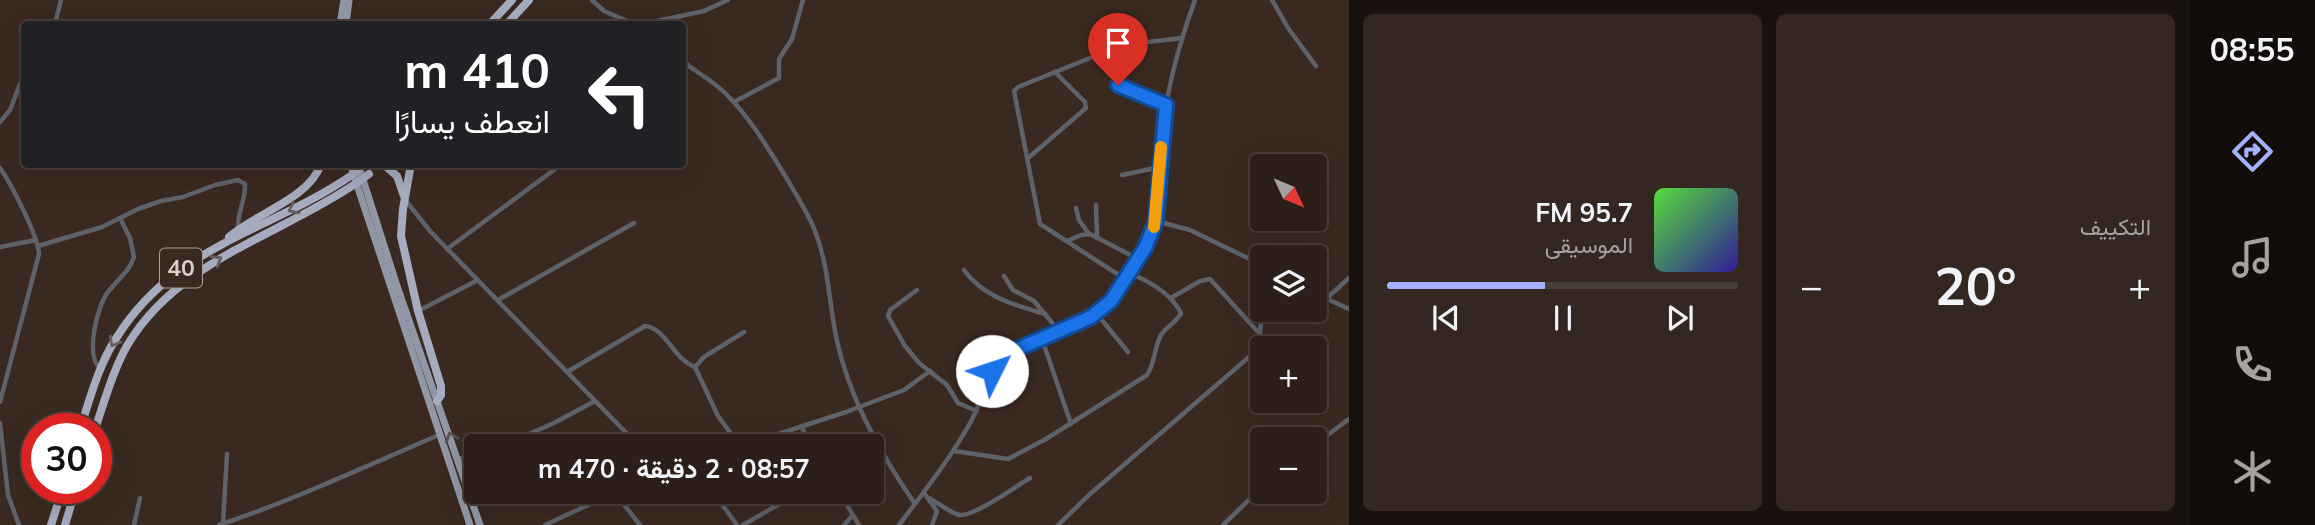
<!DOCTYPE html>
<html lang="ar">
<meta charset="utf-8">
<style>
body{margin:0;font-family:Mulish,Vazirmatn,sans-serif;background:#342722;color:#f1f3f6;direction:rtl;height:100vh;display:flex;flex-direction:column;font-size:26px;white-space:nowrap}
*{box-sizing:border-box;margin:0}
p{font-size:23px;color:#a6a2a2}
.icon{flex:none;width:38px;height:38px;fill:none;stroke:currentColor;stroke-width:2;stroke-linecap:round;stroke-linejoin:round}
.map{position:relative;flex:1;overflow:hidden;direction:ltr}
.panel{display:flex;flex-direction:column;gap:14px;padding:14px;background:#18110e;width:840px}
.panel>*{flex:none}
.guide{position:absolute;left:21px;top:21px;width:665px;height:147px;border-radius:7px;box-shadow:0 7px 28px #0002,0 0 0 2px #483d38;direction:rtl;background:#202124;color:#fff;overflow:hidden}
.needle{width:46px;rotate:134deg}
.fabs{position:absolute;left:1250px;top:154px;display:grid;gap:14px}
.fabs a{display:grid;place-items:center;width:77px;height:77px;border-radius:7px;background:#2c1f19;box-shadow:0 7px 28px #0002,0 0 0 2px #483d38;font-size:35px}
.speed{position:absolute;left:21px;top:413px;display:flex;gap:14px;font-size:35px;font-weight:700;text-align:center}
.speed>*{display:grid;place-content:center;width:91px;height:91px;border-radius:50%;background:#2c1f19;box-shadow:0 7px 28px #0002,0 0 0 2px #483d38;line-height:1}
.speed .limit{border:10px solid #d22;background:#fff;color:#111}
.pin{position:absolute;display:grid;place-items:center;width:60px;height:60px;color:#fff;margin:-72px -30px;border-radius:50% 50% 50% 0;rotate:-45deg;box-shadow:0 0 7px #0007}
.pin .icon{rotate:45deg}
.me{position:absolute;width:77px;margin:-38px;rotate:49deg;stroke-linejoin:round;filter:drop-shadow(0 0 5px #0008)}
.turn{display:flex;align-items:center;gap:24px;height:147px;padding:0 21px;font-size:32px}
.turn .icon{width:91px;height:91px;stroke-width:2.5}
.turn b{display:block;font-size:49px;line-height:60px}
.big{font-size:52px;font-weight:700;line-height:1.1}
.panel .widget{flex:1;display:flex;flex-direction:column;justify-content:center;gap:10px;min-width:0;padding:0 24px;border-radius:10px;background:#342722}
.song{display:flex;align-items:center;gap:21px}
.cover{width:84px;height:84px;border-radius:10px;background:linear-gradient(135deg,hsl(110 70% 55%),hsl(250 70% 35%))}
.played{height:7px;border-radius:4px;background:linear-gradient(90deg,#a2b2fd 45%,#483d38 45%)}
.keys{display:flex;justify-content:space-around;direction:ltr}
.heat{display:flex;justify-content:space-between;align-items:center;font-size:38px;direction:ltr}
.panel .tiles{flex:1;display:grid;gap:14px;grid-template-columns:repeat(2,1fr)}
.trip{position:absolute;left:464px;top:434px;width:420px;height:70px;border-radius:7px;background:#2c1f19;box-shadow:0 7px 28px #0002,0 0 0 2px #483d38;font-weight:700;line-height:70px;text-align:center;direction:rtl}
main{display:flex;flex:1;min-height:0}
.dock{display:flex;flex-direction:column;width:126px;justify-content:space-around;align-items:center;background:#120c0a;color:#a6a2a2}
.dock .icon{width:49px;height:49px}
.dock .on{color:#a2b2fd}
.dock b{font-size:32px;color:#f1f3f6}
.map>svg:first-child{display:block}
.lines{fill:none;stroke-linecap:round;stroke-linejoin:round}
.street{stroke:#60626a;stroke-width:4.5}
.primary{stroke:#9297a7;stroke-width:7}
.highway{stroke:#a6abbf;stroke-width:8}
.highway-bridge{stroke:#a6abbf;stroke-width:8}
.oneway{stroke:#655d60}
.oneway2{stroke:#595050}
.route-casing{stroke:#114b97;stroke-width:18}
.route{stroke:#1a73e8;stroke-width:12}
.slow{stroke:#f59e0b;stroke-width:12}
.labels{text-anchor:middle;stroke-width:7;stroke-linejoin:round;paint-order:stroke}
.shield{fill:#3a2921;stroke:#ab9d97;stroke-width:2}
.shield-label{font-size:23px;font-weight:bold;fill:#dbcfca}
</style>
<main>
<nav class="dock">
<b>08:55</b>
<svg class="icon on" aria-label="directions" viewBox="0 0 24 24"><path d="M12 3l9 9-9 9-9-9zM9 14v-3h6M13 9l2 2-2 2"/></svg>
<svg class="icon" aria-label="music" viewBox="0 0 24 24"><path d="M9 18V5l10-2v13"/><circle cx="6" cy="18" r="3"/><circle cx="16" cy="16" r="3"/></svg>
<svg class="icon" aria-label="phone" viewBox="0 0 24 24"><path d="M5 4h4l2 5-3 2q2 4 5 5l2-3 5 2v4C11 20 4 13 5 4z"/></svg>
<svg class="icon" aria-label="climate" viewBox="0 0 24 24"><path d="M12 3v18M4 7l16 10M4 17L20 7"/></svg>
</nav>
<section class="panel">
<div class="tiles">
<div class="widget"><p>التكييف</p>
<div class="heat"><a>−</a><b class="big">20°</b><a>+</a></div>
</div>
<div class="widget">
<div class="song"><i class="cover"></i><div><b>95.7 FM</b><p>الموسيقى</p></div></div>
<div class="played"></div>
<div class="keys"><svg class="icon" aria-label="previous" viewBox="0 0 24 24"><path d="M18 5L8 12l10 7zM5 5v14"/></svg><svg class="icon" aria-label="pause" viewBox="0 0 24 24"><path d="M8 5v14M16 5v14"/></svg><svg class="icon" aria-label="next" viewBox="0 0 24 24"><path d="M6 5l10 7-10 7zM19 5v14"/></svg></div>
</div>
</div>
</section>
<div class="map">
<svg width="1349" height="525" viewBox="0 0 1349 525">
<rect width="100%" height="100%" fill="#3a2921"/>
<g class="lines">
<g class="street">
<path d="M592,0L604,11L634,24"/>
<path d="M1272,0L1288,28L1316,66"/>
<path d="M55,24L61,0"/>
<path d="M643,24L704,11L728,0"/>
<path d="M682,61C696,72 712,80 725,93C751,118 771,153 790,184C799,200 809,215 815,231C829,266 829,305 837,341C850,400 881,455 915,504"/>
<path d="M682,70L688,65"/>
<path d="M1118,85L1166,105"/>
<path d="M734,102L779,78V59L792,39L803,0"/>
<path d="M0,122L10,110L24,74"/>
<path d="M1027,159L1086,108L1085,102L1055,72"/>
<path d="M0,168C11,183 38,236 39,254L0,402"/>
<path d="M1122,175L1160,167"/>
<path d="M406,201L430,231L639,446"/>
<path d="M1096,205L1097,238"/>
<path d="M1076,208L1079,220L1089,234"/>
<path d="M1156,221L1190,230L1262,265"/>
<path d="M1067,241L1081,235L1090,234L1138,259"/>
<path d="M38,246L102,227L138,209L161,201L183,197L215,185L238,180L245,184C246,199 237,213 238,229"/>
<path d="M0,247L36,240"/>
<path d="M447,249L562,164"/>
<path d="M964,270C983,297 1015,305 1045,314"/>
<path d="M1004,276L1013,290L1034,301L1059,331"/>
<path d="M1125,279L1040,224L1014,91L1018,87L1105,52L1148,42L1182,38"/>
<path d="M917,290L890,310L888,316L905,346L919,363L947,385L958,403L977,411"/>
<path d="M1314,293L1349,309"/>
<path d="M1171,298L1200,281L1210,279L1259,333"/>
<path d="M1326,299L1349,278"/>
<path d="M498,300L634,223"/>
<path d="M418,311L478,280"/>
<path d="M1097,314L1128,352"/>
<path d="M1042,339L1071,424"/>
<path d="M100,368C85,356 97,306 108,292C118,279 129,272 134,257L130,238L120,218"/>
<path d="M567,372L645,326C666,328 673,359 695,367"/>
<path d="M0,423L8,495L19,525"/>
<path d="M801,426L812,446"/>
<path d="M1314,445L1349,419"/>
<path d="M502,446L554,423L595,401"/>
<path d="M740,446L718,416L695,367L704,357L744,332"/>
<path d="M742,446L846,412L904,390L930,371"/>
<path d="M954,451L1008,459L1046,439L1147,375C1155,364 1154,348 1161,335C1167,326 1177,322 1181,313C1171,293 1149,281 1129,273"/>
<path d="M459,459L476,455"/>
<path d="M614,492L640,525"/>
<path d="M713,492L737,525"/>
<path d="M839,492L859,525"/>
<path d="M924,493L937,511L932,525"/>
<path d="M929,498C938,503 949,512 959,515C974,517 1016,486 1030,478"/>
<path d="M223,524L227,454"/>
<path d="M134,525L140,498"/>
<path d="M219,525C294,500 366,466 439,435"/>
<path d="M545,525L616,492"/>
<path d="M743,525L800,492"/>
<path d="M844,525L853,515"/>
<path d="M899,525C924,492 949,460 969,425C982,403 985,377 1003,359C1014,348 1031,343 1045,337C1062,329 1083,324 1098,313C1117,300 1140,260 1149,239C1163,210 1159,166 1162,134C1167,88 1179,44 1195,0"/>
<path d="M1058,525L1090,494L1256,351L1259,345L1262,310"/>
<path d="M1223,525L1262,487"/>
</g>
<g class="primary">
<path d="M340,24L344,0"/>
<path d="M346,24L349,0"/>
<path d="M350,164L470,525"/>
<path d="M358,164L397,286L480,525"/>
</g>
<g class="highway">
<path d="M490,24L512,0"/>
<path d="M507,24L529,0"/>
<path d="M383,164L397,176L404,196"/>
<path d="M411,164L403,209L401,236L418,311L441,386V395L437,401"/>
<path d="M229,237C256,213 309,199 321,164"/>
<path d="M80,429C90,399 98,367 115,340C173,245 267,233 352,175"/>
<path d="M95,429C105,400 113,370 128,344C179,260 278,236 355,184"/>
<path d="M51,525L63,488"/>
<path d="M65,525L76,488"/>
</g>
<g class="highway-bridge">
<path d="M352,175L365,164"/>
<path d="M355,184L369,174"/>
</g>
</g>
<defs><path id="oneway-chevron" d="M-2-3.5L2.5 0L-2 3.5" fill="none" stroke-width="1.6" stroke-linecap="round" stroke-linejoin="round" transform="scale(1.75)"/></defs>
<g class="oneway">
<use href="#oneway-chevron" transform="translate(293 209) rotate(153)"/>
<use href="#oneway-chevron" transform="translate(217 260) rotate(-31)"/>
<use href="#oneway-chevron" transform="translate(114 342) rotate(120)"/>
</g>
<use class="oneway2" href="#oneway-chevron" transform="translate(451 437) rotate(-110)"/>
<g class="lines">
<defs>
<path id="route" d="M992,371L1011,352L1091,317L1111,301L1145,248L1156,221L1166,105L1118,85"/>
</defs>
<use href="#route" class="route-casing"/>
<use href="#route" class="route"/>
<path class="slow" d="M1154,227L1161,147"/>
</g>
<g class="labels">
<rect class="shield" x="160" y="248.5" width="42" height="39" rx="5"/>
<g class="shield-label">
<text x="181" y="276">40</text>
</g>
</g>
</svg>
<div class="fabs">
<a><svg class="needle" viewBox="-14 -14 28 28"><path d="M0-13l5 13h-10z" fill="#e53935"/><path d="M0 13l5-13h-10z" fill="#a6a2a2"/></svg></a>
<a><svg class="icon" aria-label="layers" viewBox="0 0 24 24"><path d="M12 4l9 5-9 5-9-5zM3 14l9 5 9-5"/></svg></a>
<a>+</a>
<a>−</a>
</div>
<div class="speed"><div class="limit">30</div></div>
<div class="pin" style="left:1118px;top:85px;background:#d93025"><svg class="icon" aria-label="arrive" viewBox="0 0 24 24"><path d="M6 21V4h12l-3 4 3 4H6"/></svg></div>
<svg class="me" style="left:992px;top:371px" viewBox="-20 -20 40 40"><circle r="19" fill="#fff"/><path d="M0-13L10 11 0 6-10 11z" fill="#1a73e8"/></svg>
<div class="trip">08:57 · 2 دقيقة · 470 m</div>
<div class="guide">
<div class="turn"><svg class="icon" aria-label="left" viewBox="0 0 24 24"><path d="M17 20v-9H6M10 6l-5 5 5 5"/></svg><div><b>410 m</b>انعطف يسارًا</div></div>
</div>
</div>
</main>
